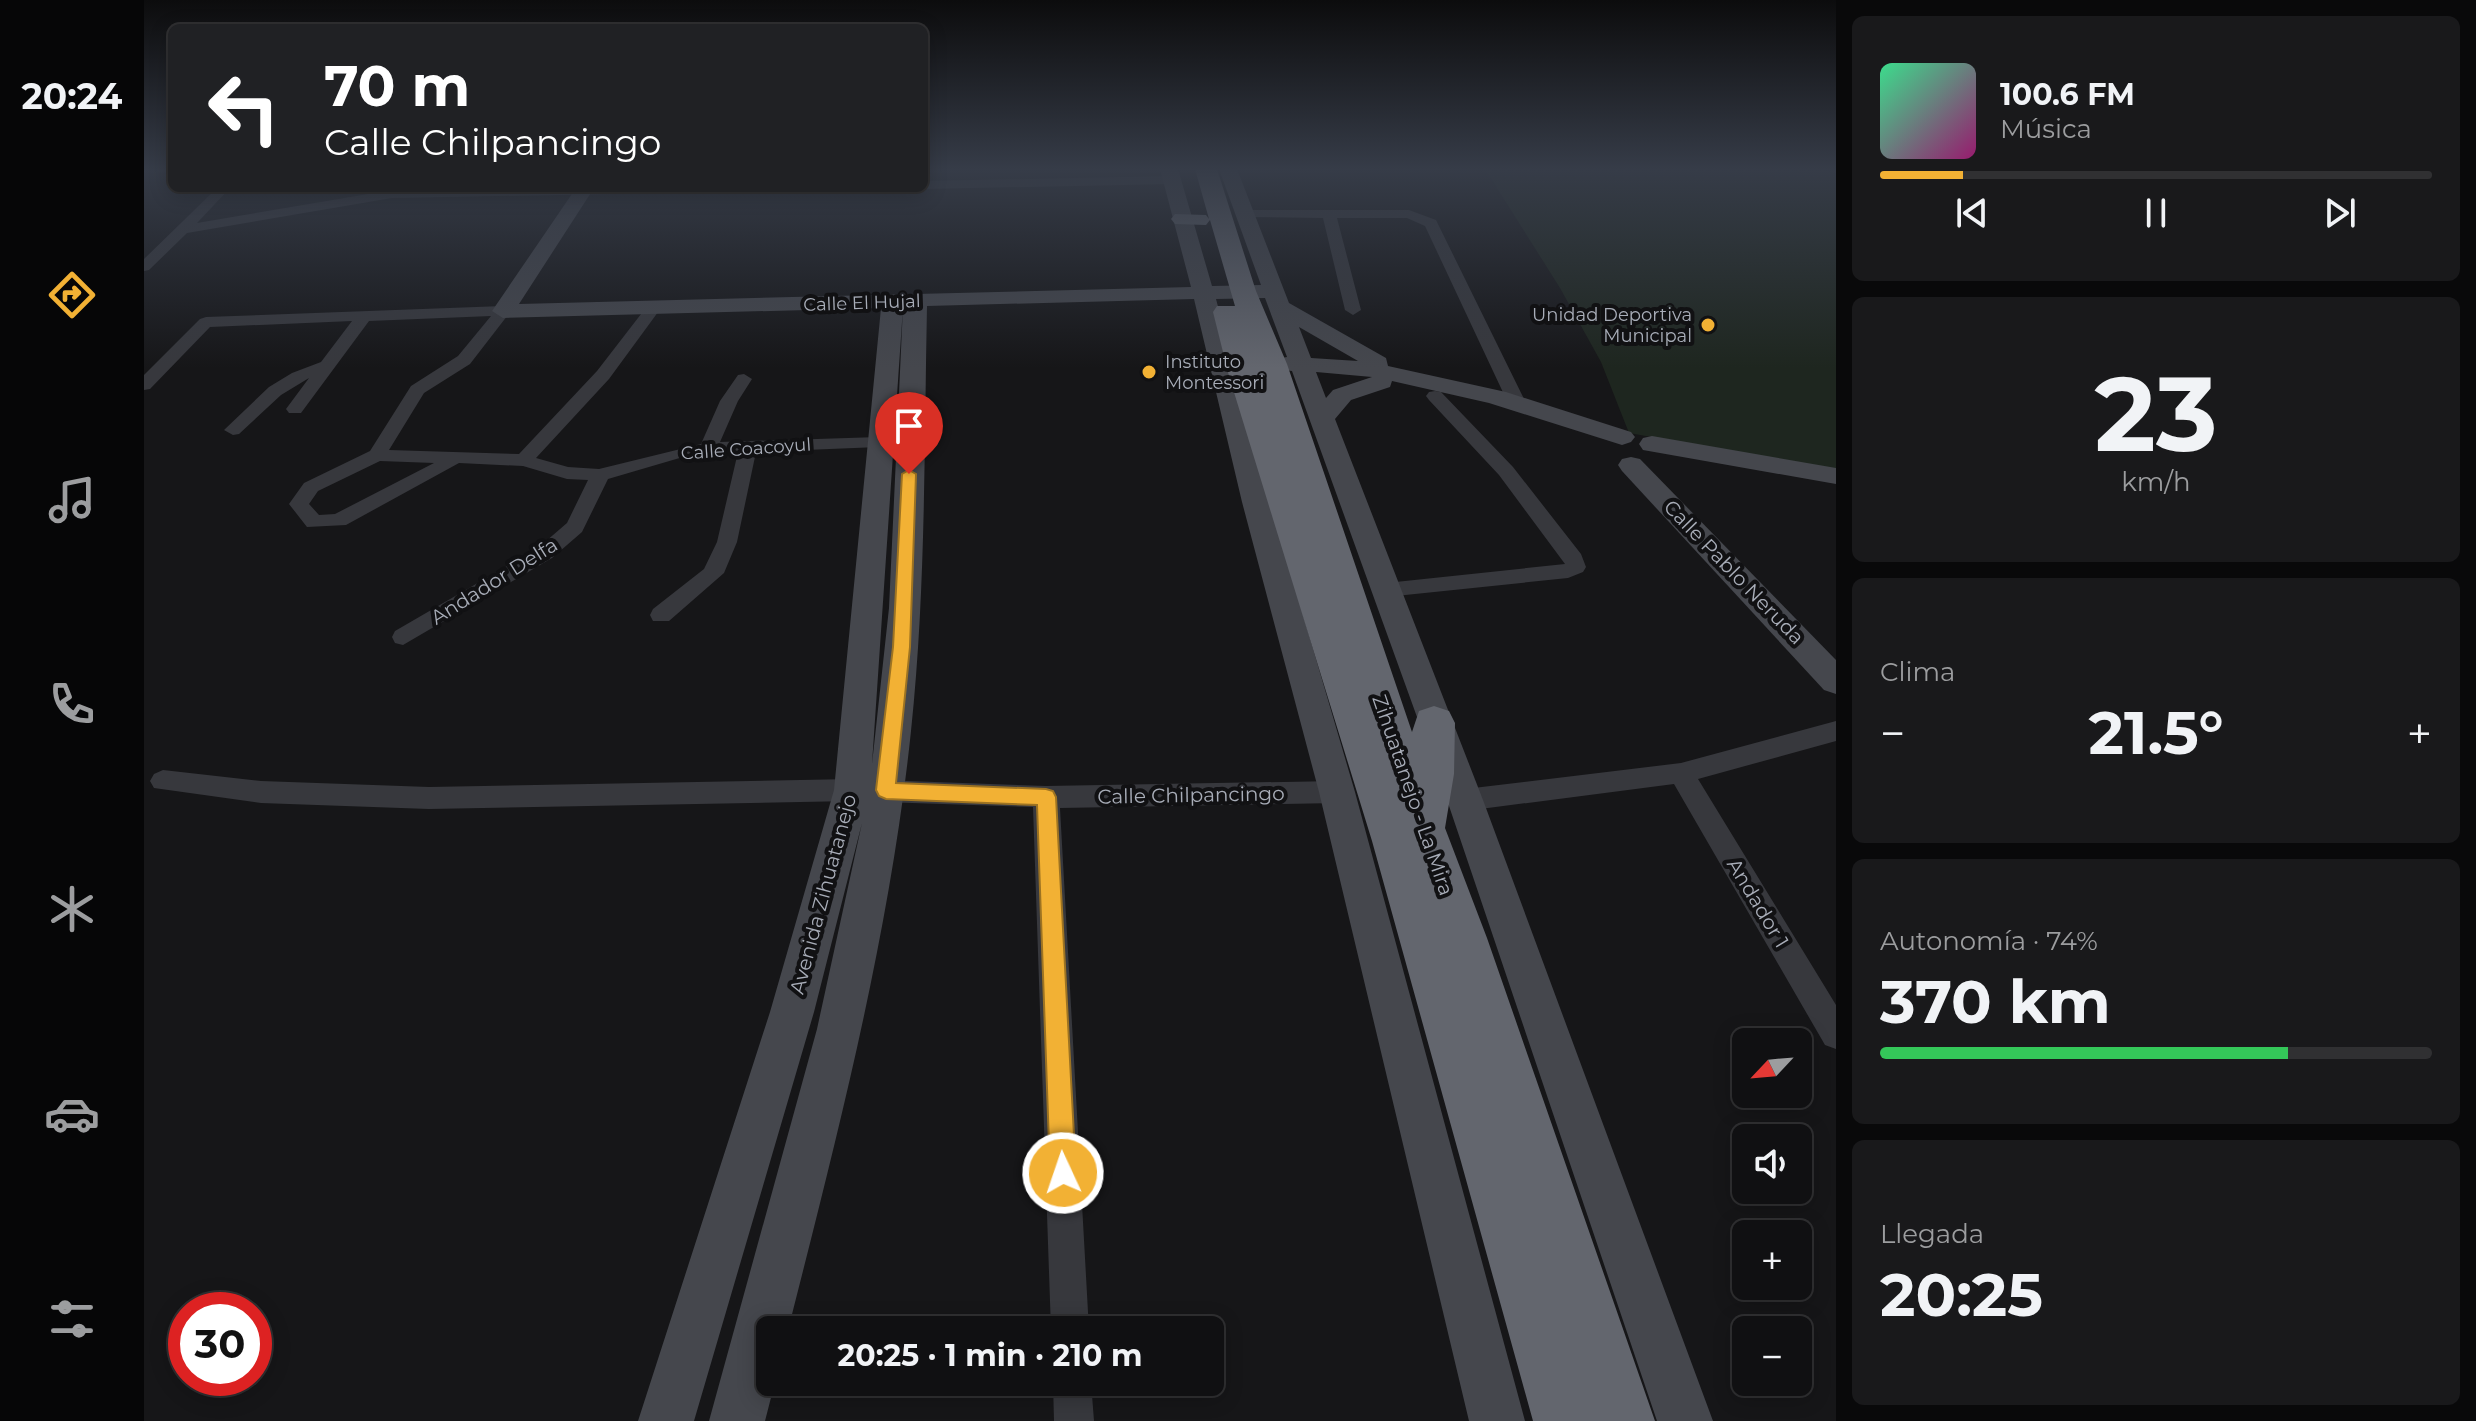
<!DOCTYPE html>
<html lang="es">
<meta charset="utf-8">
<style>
body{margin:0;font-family:Montserrat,sans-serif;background:#19191b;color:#f1f3f6;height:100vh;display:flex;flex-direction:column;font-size:30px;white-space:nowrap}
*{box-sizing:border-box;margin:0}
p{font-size:26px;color:#9c9d9f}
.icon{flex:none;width:44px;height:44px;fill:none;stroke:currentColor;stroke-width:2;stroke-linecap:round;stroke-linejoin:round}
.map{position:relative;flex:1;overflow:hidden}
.sheet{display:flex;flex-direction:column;gap:16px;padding:16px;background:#09090a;width:640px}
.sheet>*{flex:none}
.banner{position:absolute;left:24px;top:24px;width:760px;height:168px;border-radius:12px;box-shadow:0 4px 20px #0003,0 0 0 2px #303032;background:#202124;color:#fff;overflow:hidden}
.needle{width:52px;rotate:244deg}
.controls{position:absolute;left:1588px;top:1028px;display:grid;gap:16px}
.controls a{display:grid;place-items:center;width:80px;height:80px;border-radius:12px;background:#101012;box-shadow:0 4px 20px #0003,0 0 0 2px #303032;font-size:40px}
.speed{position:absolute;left:24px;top:1292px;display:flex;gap:16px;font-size:40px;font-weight:700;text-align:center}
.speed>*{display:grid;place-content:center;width:104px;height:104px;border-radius:50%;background:#101012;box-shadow:0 4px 20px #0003,0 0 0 2px #303032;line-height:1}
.speed .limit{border:12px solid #d22;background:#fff;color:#111}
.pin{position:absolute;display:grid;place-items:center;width:68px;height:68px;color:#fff;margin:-82px -34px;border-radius:50% 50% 50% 0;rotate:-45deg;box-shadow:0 0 8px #0007}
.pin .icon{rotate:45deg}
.me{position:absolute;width:88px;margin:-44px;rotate:357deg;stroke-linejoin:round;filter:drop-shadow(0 0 6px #0008)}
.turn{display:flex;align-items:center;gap:28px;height:168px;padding:0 24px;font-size:36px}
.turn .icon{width:104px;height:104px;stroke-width:2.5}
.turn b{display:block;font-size:56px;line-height:68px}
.big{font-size:60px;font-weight:700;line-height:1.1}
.sheet .widget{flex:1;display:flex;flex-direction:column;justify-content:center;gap:12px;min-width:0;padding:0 28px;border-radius:12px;background:#19191b}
.sheet .dial{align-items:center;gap:0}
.dial b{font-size:104px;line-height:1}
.song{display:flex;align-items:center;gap:24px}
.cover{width:96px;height:96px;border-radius:12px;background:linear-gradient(135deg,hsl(150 70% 55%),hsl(320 70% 35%))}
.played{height:8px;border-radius:4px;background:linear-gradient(90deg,#f2b134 15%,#303032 15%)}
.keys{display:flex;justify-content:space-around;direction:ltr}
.heat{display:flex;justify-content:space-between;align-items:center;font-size:44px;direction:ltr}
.charge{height:12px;border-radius:6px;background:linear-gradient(90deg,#34c759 74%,#303032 0)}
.trip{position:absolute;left:612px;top:1316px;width:468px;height:80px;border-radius:12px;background:#101012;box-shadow:0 4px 20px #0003,0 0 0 2px #303032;font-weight:700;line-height:80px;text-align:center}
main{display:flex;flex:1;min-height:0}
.tab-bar{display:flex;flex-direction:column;width:144px;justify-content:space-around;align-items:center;background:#060607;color:#9c9d9f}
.tab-bar .icon{width:56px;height:56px}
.tab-bar .active{color:#f2b134}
.tab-bar b{font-size:36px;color:#f1f3f6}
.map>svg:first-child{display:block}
.green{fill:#1e261f}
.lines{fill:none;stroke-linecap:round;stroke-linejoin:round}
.street{fill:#37383d;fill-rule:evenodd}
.secondary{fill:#45474d;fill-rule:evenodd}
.highway{fill:#63666e;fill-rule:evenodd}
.route{fill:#f2b134;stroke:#9d7322;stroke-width:2}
.poi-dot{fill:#f2b134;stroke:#111113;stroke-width:3}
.labels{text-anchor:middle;stroke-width:8;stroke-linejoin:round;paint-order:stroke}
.far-street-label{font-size:18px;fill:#a8adb8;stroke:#111113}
.far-poi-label{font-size:18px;fill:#a8adb8;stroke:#111113;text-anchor:end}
.street-label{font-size:20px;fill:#a8adb8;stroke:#111113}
</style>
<main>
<nav class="tab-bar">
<b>20:24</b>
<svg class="icon active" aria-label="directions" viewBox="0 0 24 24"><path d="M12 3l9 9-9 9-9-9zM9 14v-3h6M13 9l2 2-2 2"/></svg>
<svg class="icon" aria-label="music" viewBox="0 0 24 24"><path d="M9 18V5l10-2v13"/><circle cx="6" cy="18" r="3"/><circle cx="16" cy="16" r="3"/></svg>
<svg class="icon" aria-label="phone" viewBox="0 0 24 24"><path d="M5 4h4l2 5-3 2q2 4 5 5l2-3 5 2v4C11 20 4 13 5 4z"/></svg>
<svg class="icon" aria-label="climate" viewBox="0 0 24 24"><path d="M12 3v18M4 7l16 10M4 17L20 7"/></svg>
<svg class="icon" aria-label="car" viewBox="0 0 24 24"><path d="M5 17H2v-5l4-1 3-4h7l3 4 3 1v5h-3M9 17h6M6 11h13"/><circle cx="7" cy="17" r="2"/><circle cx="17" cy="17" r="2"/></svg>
<svg class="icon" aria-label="filters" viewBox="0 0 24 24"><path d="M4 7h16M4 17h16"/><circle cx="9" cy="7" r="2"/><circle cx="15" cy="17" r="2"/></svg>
</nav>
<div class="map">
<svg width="1692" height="1421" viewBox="0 0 1692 1421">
<rect width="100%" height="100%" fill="#161618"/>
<path class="green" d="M1341,169H1678L1692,175V470L1485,433L1457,362L1416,288Z"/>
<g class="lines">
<g class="street">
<path d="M13,169H28V174L15,172Z"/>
<path d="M1028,176L1033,177V183L1028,184L780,189L777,188H780V181Z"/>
<path d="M73,188H86L53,223L248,190L582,188L576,192L248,198L43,233L5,270L0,271V259Z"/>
<path d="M1095,210H1265L1292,220L1382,403L1373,408L1364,403L1281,226L1263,218H1193L1217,310L1209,315L1201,310L1179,218L1100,217L1093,213Z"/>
<path d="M509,303L517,308L465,379L392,458L424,467L455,469L557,444L576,401L594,375L600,374L608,379L594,401L576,442L735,437L744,442L735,447L612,452L593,542L580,573L525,621H509L506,615L509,609L560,569L573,542L594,452L539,457L464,479L438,532L408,558L259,645L251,643L248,637L251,631L394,548L423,523L444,480L423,479L379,466L315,463L202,525L163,527L145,504L160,483L226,451L267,386L314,356L347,316L225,321L157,413H145L142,409L165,378L137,395L95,434L89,435L80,430L125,387L148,373L177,362L208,321L66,327L6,389L0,390V375L56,319L62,317L359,306L367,311L326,364L280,393L245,450L375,454L453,371L504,305ZM236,461L290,463L191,514L175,515L165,504L174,491Z"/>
<path d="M1291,391L1297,392L1369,467L1437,554L1442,567L1439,572L1424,578L1242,597L1234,595L1231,590L1234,585L1242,583L1421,564L1355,475L1285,400L1282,396L1285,392Z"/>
<path d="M1692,721V741L1554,779L1692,1005V1049L1681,1045L1530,784L1321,811L1312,808L1308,800L1312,792L1321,789L1537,763Z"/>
<path d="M19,770L117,781L285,787L708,779L902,786L1193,781L1202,784L1206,792L1202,800L1193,803L916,808L945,1330H907L889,807L708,801L285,809L117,803L10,788L6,781L10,774Z"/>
<path d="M909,1382H947L950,1421H910Z"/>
</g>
<g class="secondary">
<path d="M1016,169H1034L1068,286L1117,285L1075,169H1093L1145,303L1242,358L1244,366L1362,392L1487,432L1491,437L1487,442L1478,445L1345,403L1248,381L1246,387L1207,400L1191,419L1339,800L1569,1421H1513L1303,800L1148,371L1132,369L1128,364L1132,359L1143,357L1121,298L1072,299L1126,502L1211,792L1381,1421H1325L1175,792L1098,502L1050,299L783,306C780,448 782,590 767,731C746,933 694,1133 644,1330H626V1382H631L621,1421H565L673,1029L718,823L670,1012L550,1421H494L626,1012L690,790L737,308L359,318L348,311L432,188H450L375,304L1047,287ZM759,307L745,608L728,764ZM1155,327L1214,361L1167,358ZM1172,372L1228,377L1189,390L1182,398Z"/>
<path d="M1508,436L1692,468V484L1499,450L1495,444L1499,438Z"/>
<path d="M1487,457L1496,459L1692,660V694L1680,690L1478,471L1474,465L1478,459Z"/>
</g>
<path class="highway" d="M1051,169H1073L1112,291L1143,364L1268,732L1275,711L1290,706L1305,711L1311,723L1310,774L1301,828L1343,938L1511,1421H1389L1228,841L1085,376L1069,312L1073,306H1091L1066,220L1062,225L1031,224L1027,219L1031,214L1062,215L1065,219Z"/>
</g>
<linearGradient id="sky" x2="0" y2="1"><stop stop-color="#0c0c0d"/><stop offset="0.46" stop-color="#363c48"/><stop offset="1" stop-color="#363c48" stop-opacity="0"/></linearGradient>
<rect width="1692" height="368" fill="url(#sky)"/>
<path class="route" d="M765,470L772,474L766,647L752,783L902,789L909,791L912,797L932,1173L928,1182L919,1186L910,1182L906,1173L893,805L742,799L735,796L732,790L749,647L758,474Z"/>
<g class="poi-dot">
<circle cx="1564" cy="325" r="8"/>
<circle cx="1005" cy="372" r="8"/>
</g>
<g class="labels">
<g class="far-street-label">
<text transform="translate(718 303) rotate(-2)" y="6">Calle El Hujal</text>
<text transform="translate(602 449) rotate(-4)" y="6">Calle Coacoyul</text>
</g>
<g class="far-poi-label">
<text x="1548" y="321">Unidad Deportiva<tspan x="1548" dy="21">Municipal</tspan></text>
<text x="1021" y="368" text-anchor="start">Instituto<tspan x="1021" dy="21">Montessori</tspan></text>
</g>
<g class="street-label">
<text transform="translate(1590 572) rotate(46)" y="7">Calle Pablo Neruda</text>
<text transform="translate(350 581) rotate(-32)" y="7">Andador Delfa</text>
<text transform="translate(1047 795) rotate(-1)" y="7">Calle Chilpancingo</text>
<text transform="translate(1269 795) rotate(71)" y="7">Zihuatanejo - La Mira</text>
<text transform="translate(679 894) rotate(-75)" y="7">Avenida Zihuatanejo</text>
<text transform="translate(1614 903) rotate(59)" y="7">Andador 1</text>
</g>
</g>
</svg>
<div class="controls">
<a><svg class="needle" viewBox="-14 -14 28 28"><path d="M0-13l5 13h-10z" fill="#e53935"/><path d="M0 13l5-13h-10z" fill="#9c9d9f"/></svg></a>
<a><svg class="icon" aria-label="sound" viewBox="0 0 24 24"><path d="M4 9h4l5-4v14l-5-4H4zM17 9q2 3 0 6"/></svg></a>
<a>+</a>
<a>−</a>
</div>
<div class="speed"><div class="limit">30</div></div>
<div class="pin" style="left:765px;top:474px;background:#d93025"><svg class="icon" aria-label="arrive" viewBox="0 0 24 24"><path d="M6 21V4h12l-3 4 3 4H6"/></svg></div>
<svg class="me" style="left:919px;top:1173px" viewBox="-20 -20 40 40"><circle r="17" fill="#f2b134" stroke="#fff" stroke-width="3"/><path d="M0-11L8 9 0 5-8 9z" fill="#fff"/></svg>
<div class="trip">20:25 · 1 min · 210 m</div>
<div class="banner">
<div class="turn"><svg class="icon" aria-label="left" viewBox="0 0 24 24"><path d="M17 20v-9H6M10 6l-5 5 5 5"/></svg><div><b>70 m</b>Calle Chilpancingo</div></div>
</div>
</div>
<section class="sheet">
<div class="widget">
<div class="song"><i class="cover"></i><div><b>100.6 FM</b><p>Música</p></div></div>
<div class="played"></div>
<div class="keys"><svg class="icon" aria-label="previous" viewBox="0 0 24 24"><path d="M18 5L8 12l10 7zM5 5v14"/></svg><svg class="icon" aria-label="pause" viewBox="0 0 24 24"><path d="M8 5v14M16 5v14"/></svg><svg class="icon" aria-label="next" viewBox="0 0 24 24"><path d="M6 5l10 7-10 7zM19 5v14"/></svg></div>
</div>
<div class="widget dial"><b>23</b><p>km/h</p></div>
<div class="widget"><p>Clima</p>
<div class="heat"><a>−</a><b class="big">21.5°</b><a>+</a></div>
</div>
<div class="widget"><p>Autonomía · 74%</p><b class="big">370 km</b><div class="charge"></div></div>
<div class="widget"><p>Llegada</p><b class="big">20:25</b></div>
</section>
</main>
